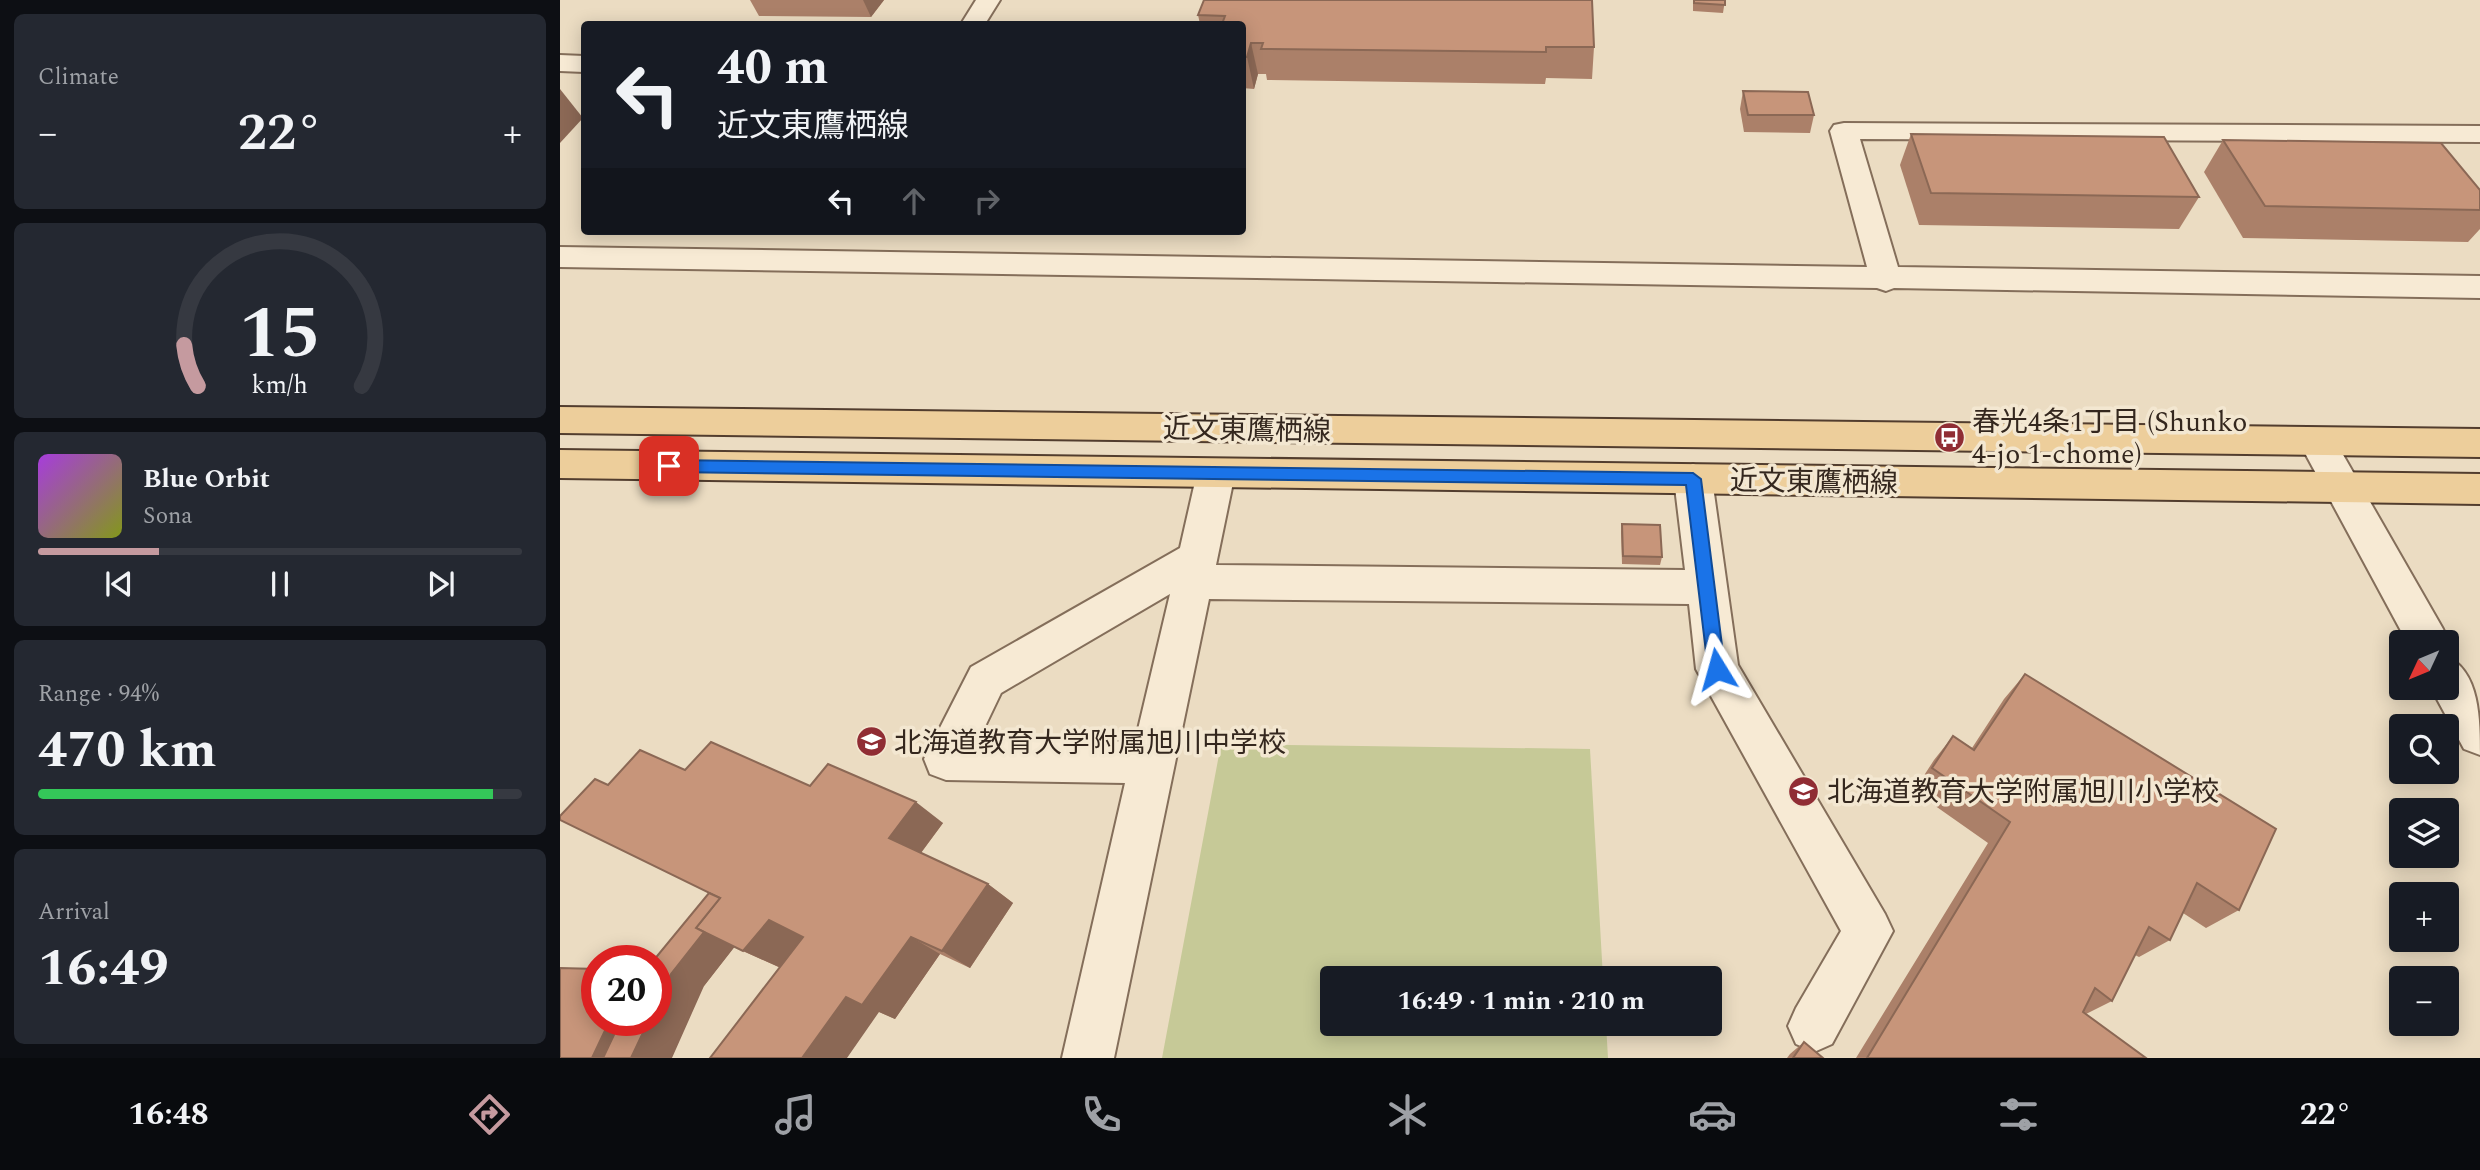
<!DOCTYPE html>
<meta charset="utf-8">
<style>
body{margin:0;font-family:Spectral,"Noto Sans JP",serif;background:#242831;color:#f1f3f6;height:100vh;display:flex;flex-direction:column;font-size:26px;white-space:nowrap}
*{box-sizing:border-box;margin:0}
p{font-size:23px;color:#9ea1a6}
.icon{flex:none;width:38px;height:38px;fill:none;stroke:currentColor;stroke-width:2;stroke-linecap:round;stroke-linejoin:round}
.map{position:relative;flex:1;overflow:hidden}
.details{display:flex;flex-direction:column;gap:14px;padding:14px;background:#0d0f14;width:560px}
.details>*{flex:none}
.guide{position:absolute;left:21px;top:21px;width:665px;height:214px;border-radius:7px;box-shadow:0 4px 18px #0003;background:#171b24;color:#f1f3f6;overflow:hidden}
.needle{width:46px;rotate:226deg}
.fabs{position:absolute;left:1829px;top:630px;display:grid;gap:14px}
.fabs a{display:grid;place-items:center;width:70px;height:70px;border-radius:7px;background:#171b24;box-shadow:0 4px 18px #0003;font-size:35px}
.speed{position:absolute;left:21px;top:945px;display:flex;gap:14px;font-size:35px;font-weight:700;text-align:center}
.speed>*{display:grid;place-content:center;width:91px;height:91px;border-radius:50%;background:#171b24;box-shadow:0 4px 18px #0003;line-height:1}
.speed .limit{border:10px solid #d22;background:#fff;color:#111}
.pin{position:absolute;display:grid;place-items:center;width:60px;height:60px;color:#fff;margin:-30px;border-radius:14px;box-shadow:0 4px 10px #0006}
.me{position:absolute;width:77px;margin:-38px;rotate:352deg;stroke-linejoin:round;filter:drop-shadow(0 0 5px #0008)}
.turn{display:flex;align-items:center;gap:24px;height:147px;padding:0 21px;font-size:32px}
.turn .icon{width:91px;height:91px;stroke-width:2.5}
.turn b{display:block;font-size:49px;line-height:60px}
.lanes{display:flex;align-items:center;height:66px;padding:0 21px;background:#0003;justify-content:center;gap:35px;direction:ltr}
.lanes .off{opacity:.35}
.big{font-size:52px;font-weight:700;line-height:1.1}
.details .tile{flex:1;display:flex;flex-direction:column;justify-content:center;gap:10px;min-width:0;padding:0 24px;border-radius:10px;background:#242831}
.details .dial{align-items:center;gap:0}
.dial svg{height:182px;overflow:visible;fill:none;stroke:#363941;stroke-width:7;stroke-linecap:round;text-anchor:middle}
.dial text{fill:#f1f3f6;stroke:none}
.song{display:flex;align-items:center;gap:21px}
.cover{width:84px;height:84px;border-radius:10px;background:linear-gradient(135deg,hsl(280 70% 55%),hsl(70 70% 35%))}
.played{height:7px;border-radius:4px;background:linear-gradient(90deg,#c59a9f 25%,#363941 25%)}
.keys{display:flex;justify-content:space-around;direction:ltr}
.heat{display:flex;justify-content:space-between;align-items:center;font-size:38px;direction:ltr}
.charge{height:10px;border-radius:5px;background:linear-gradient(90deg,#34c759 94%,#363941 0)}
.trip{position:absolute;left:760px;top:966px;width:402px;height:70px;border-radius:7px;background:#171b24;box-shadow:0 4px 18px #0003;font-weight:700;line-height:70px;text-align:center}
.menu{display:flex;height:112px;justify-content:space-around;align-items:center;background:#090b0e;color:#9ea1a6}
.menu .icon{width:49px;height:49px}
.menu .current{color:#c59a9f}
.menu b{font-size:32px;color:#f1f3f6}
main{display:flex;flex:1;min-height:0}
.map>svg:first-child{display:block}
.green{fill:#c6c997}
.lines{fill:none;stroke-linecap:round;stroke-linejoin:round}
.minor-casing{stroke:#846e5a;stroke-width:4}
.major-casing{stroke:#523d2e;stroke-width:4}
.minor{fill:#f7ead4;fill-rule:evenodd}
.major{fill:#edce9b;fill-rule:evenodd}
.wall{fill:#ab8069}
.shaded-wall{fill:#8b6855}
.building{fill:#c7957a;stroke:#8b6855;stroke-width:2}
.route{fill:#1a73e8;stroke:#114b97;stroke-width:2}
.labels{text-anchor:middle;stroke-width:7;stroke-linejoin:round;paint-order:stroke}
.poi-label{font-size:28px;fill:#34271e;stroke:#f3e7d1;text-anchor:start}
.street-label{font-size:28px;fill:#34271e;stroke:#f3e7d1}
</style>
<main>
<section class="details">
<div class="tile"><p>Climate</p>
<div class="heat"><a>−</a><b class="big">22°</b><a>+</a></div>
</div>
<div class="tile dial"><svg viewBox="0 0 100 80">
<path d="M14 69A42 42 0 1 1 86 69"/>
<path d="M14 69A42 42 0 0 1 8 51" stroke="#c59a9f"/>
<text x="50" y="56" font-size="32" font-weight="700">15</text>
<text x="50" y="72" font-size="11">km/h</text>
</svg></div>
<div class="tile">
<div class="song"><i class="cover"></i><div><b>Blue Orbit</b><p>Sona</p></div></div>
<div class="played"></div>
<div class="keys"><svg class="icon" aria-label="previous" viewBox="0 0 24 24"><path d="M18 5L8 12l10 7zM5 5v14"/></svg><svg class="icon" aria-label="pause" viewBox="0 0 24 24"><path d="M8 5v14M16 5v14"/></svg><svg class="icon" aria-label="next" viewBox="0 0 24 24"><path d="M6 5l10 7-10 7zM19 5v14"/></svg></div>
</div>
<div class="tile"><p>Range · 94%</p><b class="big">470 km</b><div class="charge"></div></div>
<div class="tile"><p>Arrival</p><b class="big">16:49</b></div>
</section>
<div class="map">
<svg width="1920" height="1058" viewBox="0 0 1920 1058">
<rect width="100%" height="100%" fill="#ebdcc2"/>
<path class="green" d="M661,744L1030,749L1043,978H772V1024H1046L1048,1058H602Z"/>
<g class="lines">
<defs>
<g id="minor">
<path d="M416,0H440L425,24H401Z"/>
<path d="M0,55L24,56V72L0,71Z"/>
<path d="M1284,123L1920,126V142L1300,139L1338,267L1920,276V298L1334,288L1326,291L1317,288L0,267V247L1307,267L1270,131L1274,125Z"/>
<path d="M1757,428L1770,432L1883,629L1889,642L1886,647V642H1847L1739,442L1744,432Z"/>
<path d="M656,459L669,463L675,473L656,565L1125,570L1114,479L1120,469L1133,464L1146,469L1152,479L1178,665L1325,914L1333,931L1272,1044L1254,1052L1236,1044L1228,1026L1236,1008L1281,931L1136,669L1129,604L649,599L554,1058H502L565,783L386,780L370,774L364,759L411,667L620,548L637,473L643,463ZM610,594L575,742L419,739L441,693Z"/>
<path d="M1886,656C1920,671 1920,720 1920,755L1904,749L1871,688H1886Z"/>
</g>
<g id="major">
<path d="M0,407L1920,429V457L0,433Z"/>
<path d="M0,450L1920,474V504L0,478Z"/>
</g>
</defs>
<use href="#minor" class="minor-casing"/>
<use href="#major" class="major-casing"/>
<use href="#minor" class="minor"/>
<use href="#major" class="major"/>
</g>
<g class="wall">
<path d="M190,0H324L311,17L199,16Z"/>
<path d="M644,0L1034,47L1032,79L986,78L985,84L707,80L706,74H698L694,89L682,88V24H640L638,15Z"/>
<path d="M1133,0H1165L1163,13L1133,11Z"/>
<path d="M1183,91L1254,115L1250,133L1184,132L1180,109Z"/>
<path d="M1351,134L1639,197L1619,229L1359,225L1340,165Z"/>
<path d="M1663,140L1920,190V229L1908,242L1683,238L1644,172Z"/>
<path d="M1062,524L1102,557L1100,565L1062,564L1061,532Z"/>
<path d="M1465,674L1679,910L1646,928L1623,913L1610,940L1579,957L1575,955L1552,1001L1526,1014L1586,1058H1296L1428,843L1354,791L1374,760L1393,736L1412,748L1444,699Z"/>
<path d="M125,770L250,786L383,823L361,853L428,884L453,903L410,968L380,954L335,1019L174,947L144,986L96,1020L149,893L48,785Z"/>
<path d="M1244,1042L1263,1058H1227L1230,1054Z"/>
</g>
<g class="shaded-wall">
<path d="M303,0H324L311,17Z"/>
<path d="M691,43L698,74L694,89L687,57Z"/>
<path d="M0,89L23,118L0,143Z"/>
<path d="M356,802L383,823L357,858L329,838Z"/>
<path d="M428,884L453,903L410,968L382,951Z"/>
<path d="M168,902L198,917L144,986L112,1058H32L50,1020H96V978L111,974Z"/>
<path d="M209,920L244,937L221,968L183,951Z"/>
<path d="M351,937L380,954L335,1019L319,1012L287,1058H242L286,997Z"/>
</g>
<g class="building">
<path d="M644,0H1032L1034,47H986V52L701,49L703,43H691L687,57H682V24H662L665,16L638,15Z"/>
<path d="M1134,0H1165V5L1134,3Z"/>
<path d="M1183,91L1248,92L1254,115H1188Z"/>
<path d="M1351,134L1604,137L1639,197L1371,193Z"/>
<path d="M1663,140L1881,143L1920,190V210L1705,206Z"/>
<path d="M1062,524L1100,525L1102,557L1063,556Z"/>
<path d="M1465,674L1716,829L1679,910L1637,883L1610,940L1589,927L1552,1001L1535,988L1523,1012L1586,1058H1307L1450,822L1372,768L1393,736L1414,750Z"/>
<path d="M151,742L250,786L268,764L356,802L329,838L428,884L382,951L351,937L302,1005L286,997L242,1058H150L243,937L209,920L183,951L136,928L160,898L0,820V816L35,779L48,785L80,750L125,770Z"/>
<path d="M149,893L160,898L136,928L144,932L111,974L96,1005V961H93Z"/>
<path d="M0,968L37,969V1020H50L32,1058H0Z"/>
<path d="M61,1020H89L71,1058H43Z"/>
<path d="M1244,1042L1263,1058H1233Z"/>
</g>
<path class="route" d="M109,460L1133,473L1141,479L1165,669L1163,674L1157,676L1151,674L1148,669L1126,485L109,472L102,466Z"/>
<defs>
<symbol id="bus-disc" viewBox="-11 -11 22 22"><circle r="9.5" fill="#902d34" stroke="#f3e7d1"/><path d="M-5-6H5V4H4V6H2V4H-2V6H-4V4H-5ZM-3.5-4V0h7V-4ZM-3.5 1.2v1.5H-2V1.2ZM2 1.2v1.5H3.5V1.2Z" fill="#fff"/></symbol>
<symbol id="school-disc" viewBox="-11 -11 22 22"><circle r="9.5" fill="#902d34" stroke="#f3e7d1"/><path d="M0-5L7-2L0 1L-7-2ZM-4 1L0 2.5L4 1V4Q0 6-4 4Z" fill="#fff"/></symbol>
</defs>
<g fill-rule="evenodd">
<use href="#bus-disc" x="1372" y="420" width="35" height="35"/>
<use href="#school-disc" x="294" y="724" width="35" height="35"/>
<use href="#school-disc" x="1226" y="774" width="35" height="35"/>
</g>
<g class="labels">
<g class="poi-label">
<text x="1412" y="431">春光4条1丁目 (Shunko<tspan x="1412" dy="32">4-jo 1-chome)</tspan></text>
<text x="334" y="752">北海道教育大学附属旭川中学校</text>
<text x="1267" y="801">北海道教育大学附属旭川小学校</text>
</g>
<g class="street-label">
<text transform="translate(687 429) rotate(1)" y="10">近文東鷹栖線</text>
<text transform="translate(1254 481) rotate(1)" y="10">近文東鷹栖線</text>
</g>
</g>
</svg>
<div class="fabs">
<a><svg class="needle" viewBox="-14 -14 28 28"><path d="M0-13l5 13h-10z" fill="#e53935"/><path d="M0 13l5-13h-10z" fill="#9ea1a6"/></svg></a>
<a><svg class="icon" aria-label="search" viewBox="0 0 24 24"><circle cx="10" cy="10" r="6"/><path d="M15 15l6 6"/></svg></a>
<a><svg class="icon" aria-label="layers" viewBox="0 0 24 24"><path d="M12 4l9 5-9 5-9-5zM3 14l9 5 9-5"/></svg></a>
<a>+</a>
<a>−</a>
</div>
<div class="speed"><div class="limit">20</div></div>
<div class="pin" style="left:109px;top:466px;background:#d93025"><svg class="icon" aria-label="arrive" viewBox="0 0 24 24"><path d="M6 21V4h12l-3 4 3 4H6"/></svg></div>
<svg class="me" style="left:1157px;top:669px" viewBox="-20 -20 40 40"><path d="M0-17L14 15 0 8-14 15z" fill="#1a73e8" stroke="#fff" stroke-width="4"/></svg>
<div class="trip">16:49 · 1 min · 210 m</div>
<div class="guide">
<div class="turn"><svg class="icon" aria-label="left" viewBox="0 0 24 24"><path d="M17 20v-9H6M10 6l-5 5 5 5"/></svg><div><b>40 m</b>近文東鷹栖線</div></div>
<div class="lanes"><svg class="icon" aria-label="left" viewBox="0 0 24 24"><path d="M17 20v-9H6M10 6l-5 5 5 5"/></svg><svg class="icon off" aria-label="ahead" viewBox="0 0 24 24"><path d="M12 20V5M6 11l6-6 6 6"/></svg><svg class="icon off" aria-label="right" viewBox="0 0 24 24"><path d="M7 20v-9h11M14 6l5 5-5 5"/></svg></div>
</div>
</div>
</main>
<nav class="menu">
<b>16:48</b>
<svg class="icon current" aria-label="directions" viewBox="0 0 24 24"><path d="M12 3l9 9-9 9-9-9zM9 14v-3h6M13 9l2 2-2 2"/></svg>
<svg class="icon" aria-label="music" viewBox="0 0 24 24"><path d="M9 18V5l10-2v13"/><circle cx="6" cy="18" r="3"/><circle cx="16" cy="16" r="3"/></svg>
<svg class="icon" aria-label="phone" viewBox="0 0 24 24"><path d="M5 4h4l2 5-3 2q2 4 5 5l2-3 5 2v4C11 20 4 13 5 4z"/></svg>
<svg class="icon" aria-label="climate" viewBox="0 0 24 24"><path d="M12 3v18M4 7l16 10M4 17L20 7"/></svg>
<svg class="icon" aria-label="car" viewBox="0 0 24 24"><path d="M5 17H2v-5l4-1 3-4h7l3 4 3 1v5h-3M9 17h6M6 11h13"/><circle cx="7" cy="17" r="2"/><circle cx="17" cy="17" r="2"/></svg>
<svg class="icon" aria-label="filters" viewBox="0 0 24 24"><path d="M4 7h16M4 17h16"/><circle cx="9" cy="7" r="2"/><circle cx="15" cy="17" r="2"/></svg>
<b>22°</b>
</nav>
